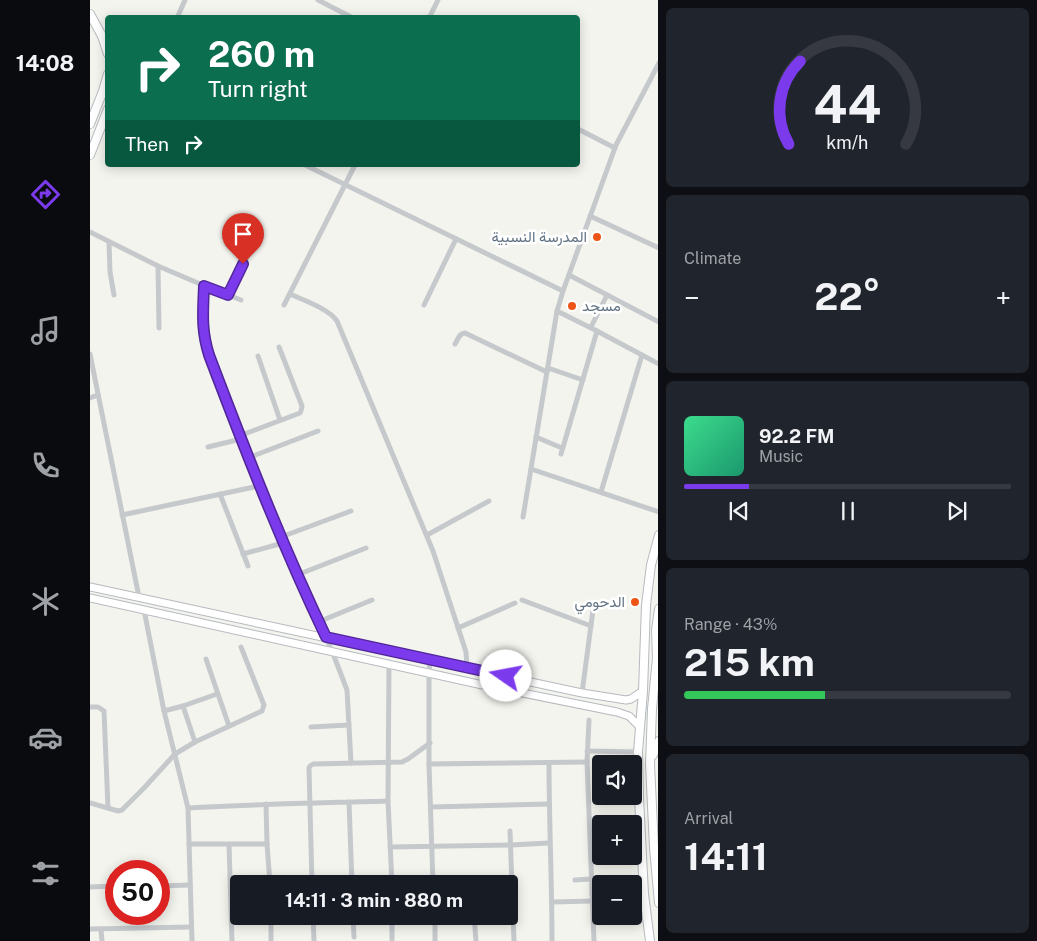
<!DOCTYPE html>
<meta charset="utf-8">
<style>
body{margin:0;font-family:"Public Sans",Vazirmatn,sans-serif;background:#20242c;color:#f1f3f6;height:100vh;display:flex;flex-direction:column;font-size:19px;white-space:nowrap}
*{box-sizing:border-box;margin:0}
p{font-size:16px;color:#9ea1a6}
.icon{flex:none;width:28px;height:28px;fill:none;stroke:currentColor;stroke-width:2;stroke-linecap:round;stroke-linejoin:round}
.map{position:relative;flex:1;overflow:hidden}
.sheet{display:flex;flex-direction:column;gap:8px;padding:8px;background:#0d0f14;width:379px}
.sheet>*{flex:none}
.banner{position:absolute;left:15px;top:15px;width:475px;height:152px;border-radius:5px;box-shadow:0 2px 12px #0003;background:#0b6e4f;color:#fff;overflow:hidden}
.fabs{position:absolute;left:502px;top:755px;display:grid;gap:10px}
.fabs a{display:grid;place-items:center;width:50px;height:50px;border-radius:5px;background:#171b24;box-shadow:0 2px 12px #0003;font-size:25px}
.speed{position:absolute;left:15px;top:860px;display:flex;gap:10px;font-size:25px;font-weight:700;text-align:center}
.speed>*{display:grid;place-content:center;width:65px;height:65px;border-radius:50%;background:#171b24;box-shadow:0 2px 12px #0003;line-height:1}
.speed .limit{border:8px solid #d22;background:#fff;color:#111}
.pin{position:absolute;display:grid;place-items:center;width:42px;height:42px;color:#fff;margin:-51px -21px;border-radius:50% 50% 50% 0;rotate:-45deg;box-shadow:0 0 5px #0007}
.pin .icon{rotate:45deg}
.me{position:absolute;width:55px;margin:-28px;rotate:282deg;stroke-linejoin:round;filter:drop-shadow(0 0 4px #0008)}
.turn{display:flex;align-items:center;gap:18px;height:105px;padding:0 20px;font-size:22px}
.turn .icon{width:65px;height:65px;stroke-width:2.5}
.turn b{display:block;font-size:35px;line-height:42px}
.then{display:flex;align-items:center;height:48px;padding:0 20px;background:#0003;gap:10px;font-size:19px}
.big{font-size:38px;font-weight:700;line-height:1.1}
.sheet .tile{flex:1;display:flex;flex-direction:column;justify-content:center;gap:8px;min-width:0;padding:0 18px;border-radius:8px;background:#20242c}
.sheet .dial{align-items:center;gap:0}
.dial svg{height:130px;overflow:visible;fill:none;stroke:#363941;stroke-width:7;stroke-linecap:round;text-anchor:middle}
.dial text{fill:#f1f3f6;stroke:none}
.song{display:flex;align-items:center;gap:15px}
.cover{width:60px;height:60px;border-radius:8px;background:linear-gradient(135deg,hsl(150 70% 55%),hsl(160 70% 35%))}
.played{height:5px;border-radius:2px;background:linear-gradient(90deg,#7c3aed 20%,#363941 20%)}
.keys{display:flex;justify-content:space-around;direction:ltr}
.heat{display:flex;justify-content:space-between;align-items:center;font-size:28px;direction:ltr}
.charge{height:8px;border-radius:4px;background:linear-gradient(90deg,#34c759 43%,#363941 0)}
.trip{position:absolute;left:140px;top:875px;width:288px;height:50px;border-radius:5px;background:#171b24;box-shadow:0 2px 12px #0003;font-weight:700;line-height:50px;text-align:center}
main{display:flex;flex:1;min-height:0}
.tabs{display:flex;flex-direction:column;width:90px;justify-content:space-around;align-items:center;background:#090b0e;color:#9ea1a6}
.tabs .icon{width:35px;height:35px}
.tabs .on{color:#7c3aed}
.tabs b{font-size:22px;color:#f1f3f6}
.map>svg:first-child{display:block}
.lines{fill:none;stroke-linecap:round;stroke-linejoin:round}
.secondary-casing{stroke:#b5babf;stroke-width:9}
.primary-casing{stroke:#b6babe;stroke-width:10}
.minor{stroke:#c6c9cc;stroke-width:5}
.secondary{stroke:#fff;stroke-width:7}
.primary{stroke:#fff;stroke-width:8}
.route-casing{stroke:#51269a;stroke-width:12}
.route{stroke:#7c3aed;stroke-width:9}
.poi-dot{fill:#ee5416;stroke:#fff;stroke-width:2}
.labels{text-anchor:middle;stroke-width:5;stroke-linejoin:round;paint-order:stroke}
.poi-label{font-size:15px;fill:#617283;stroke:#fff;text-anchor:end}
</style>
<main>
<nav class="tabs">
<b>14:08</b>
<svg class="icon on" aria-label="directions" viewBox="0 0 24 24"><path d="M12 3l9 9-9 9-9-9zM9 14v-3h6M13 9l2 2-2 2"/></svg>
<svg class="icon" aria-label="music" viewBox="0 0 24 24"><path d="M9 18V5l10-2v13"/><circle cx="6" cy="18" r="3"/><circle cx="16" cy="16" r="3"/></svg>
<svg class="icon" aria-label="phone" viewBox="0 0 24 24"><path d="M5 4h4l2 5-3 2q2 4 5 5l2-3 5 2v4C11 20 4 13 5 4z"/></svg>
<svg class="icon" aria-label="climate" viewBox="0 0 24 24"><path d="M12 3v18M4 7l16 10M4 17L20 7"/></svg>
<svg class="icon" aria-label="car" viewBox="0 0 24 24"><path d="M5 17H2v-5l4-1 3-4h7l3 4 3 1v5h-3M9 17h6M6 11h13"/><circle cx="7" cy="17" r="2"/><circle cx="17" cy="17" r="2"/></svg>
<svg class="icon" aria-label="filters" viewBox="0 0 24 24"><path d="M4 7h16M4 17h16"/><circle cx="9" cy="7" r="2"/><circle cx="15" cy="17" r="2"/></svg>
</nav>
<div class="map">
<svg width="569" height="941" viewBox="0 0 569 941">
<rect width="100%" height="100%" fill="#f4f4ef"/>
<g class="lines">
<defs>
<g id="secondary">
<path d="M0,587L492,693L536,700L541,699L553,691"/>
<path d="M0,598L388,684L527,712L539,716L550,727"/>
</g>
<g id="primary">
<path d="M0,14L12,36L18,54"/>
<path d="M0,124L13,91L18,74"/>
<path d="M0,155L18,109"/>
<path d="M569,609L566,630L567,658L562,709L560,764L564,848L569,903"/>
<path d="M563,755L569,741"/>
<path d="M560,941L554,894L549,798L548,752L553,691L556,605L561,565L569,535"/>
</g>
</defs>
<use href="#secondary" class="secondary-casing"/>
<use href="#primary" class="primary-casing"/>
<g class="minor">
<path d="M228,0L263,18"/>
<path d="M87,18L95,0"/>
<path d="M339,18L348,0"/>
<path d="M488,129L525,148"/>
<path d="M215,165L473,291"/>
<path d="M500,216L569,248"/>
<path d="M0,232L68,266L115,286L151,300"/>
<path d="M19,242L20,272L24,295"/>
<path d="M68,266L69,328"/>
<path d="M479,275L569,322"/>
<path d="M115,286L112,328L119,355L169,486L207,575L242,651L257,690L261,763"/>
<path d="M200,294C213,300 239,309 247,321L343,551L376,652L377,668"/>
<path d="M138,295L169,233"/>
<path d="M194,305L265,165"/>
<path d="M334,305L366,239"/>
<path d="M467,311L507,331L569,364"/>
<path d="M501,327L517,295"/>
<path d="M365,344C368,340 369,333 375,333L457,372"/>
<path d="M0,354L49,597"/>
<path d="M168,356L190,420"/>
<path d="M458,368L493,380"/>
<path d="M0,398L8,395"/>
<path d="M149,436L210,413L211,411L212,406L189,347"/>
<path d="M446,437L472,448"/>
<path d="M118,447L151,439"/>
<path d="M471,454L507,331"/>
<path d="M158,458L228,431"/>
<path d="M441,469L569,512"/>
<path d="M511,492L552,355"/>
<path d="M130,494L158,566"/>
<path d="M32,515L169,486"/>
<path d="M433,517L467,311L473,291L526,145L569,63"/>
<path d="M337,535L399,501"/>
<path d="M191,537L261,511"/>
<path d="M153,554L193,543"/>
<path d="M207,575L276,548"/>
<path d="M432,600L501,626"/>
<path d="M54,610L74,711L98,808L102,941"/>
<path d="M228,622L282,600"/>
<path d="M368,628L425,603"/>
<path d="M116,659L139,726"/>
<path d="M340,660L339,673V764L343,884"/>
<path d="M299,664L298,801L302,884"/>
<path d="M492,693L503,610"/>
<path d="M93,706L105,742"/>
<path d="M0,707H8L14,711L18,808"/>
<path d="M74,711L93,706L127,694"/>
<path d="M499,720L497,762L504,941"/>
<path d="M221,727L259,725"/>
<path d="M497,751L548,752"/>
<path d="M459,763C459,822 462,882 462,941"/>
<path d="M339,764L497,762"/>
<path d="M259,802L262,884"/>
<path d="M0,803L28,811L32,810L54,788L85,754L105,742L172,711L174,705L151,647"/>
<path d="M176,804L177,844L180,884"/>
<path d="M341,807L459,804"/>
<path d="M98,808C165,804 231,803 298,801"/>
<path d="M420,831L424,941"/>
<path d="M99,844H177"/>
<path d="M139,844L142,941"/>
<path d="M300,847L421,845L459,843"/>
<path d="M485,880L501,879"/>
<path d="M222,884L219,768L220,766L223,764L312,762L318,759L340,743"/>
<path d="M69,886L100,885"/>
<path d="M0,887L26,886"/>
<path d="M502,893H511"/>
<path d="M544,894H554"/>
<path d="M462,902L503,901"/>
<path d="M181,916V941"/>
<path d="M223,916L224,941"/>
<path d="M263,916L264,937"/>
<path d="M302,916V941"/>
<path d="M345,916V941"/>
<path d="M384,916L386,941"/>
<path d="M0,929L101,927"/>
<path d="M11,929L12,941"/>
</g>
<use href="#secondary" class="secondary"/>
<use href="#primary" class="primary"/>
</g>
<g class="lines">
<defs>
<path id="route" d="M153,264L138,295L114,286C113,313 111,329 119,355C155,450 192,545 236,637L416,676"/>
</defs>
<use href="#route" class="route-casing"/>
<use href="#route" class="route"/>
</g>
<g class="poi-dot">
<circle cx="507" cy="237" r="5"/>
<circle cx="482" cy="306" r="5"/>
<circle cx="545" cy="602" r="5"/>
</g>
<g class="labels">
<g class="poi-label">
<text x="497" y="242">المدرسة النسبية</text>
<text x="492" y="311" text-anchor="start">مسجد</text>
<text x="535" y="607">الدحومي</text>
</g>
</g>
</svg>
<div class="fabs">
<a><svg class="icon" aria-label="sound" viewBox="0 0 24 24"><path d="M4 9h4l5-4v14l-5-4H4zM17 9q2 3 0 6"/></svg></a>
<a>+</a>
<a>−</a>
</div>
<div class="speed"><div class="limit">50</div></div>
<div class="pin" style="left:153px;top:264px;background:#d93025"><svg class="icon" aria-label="arrive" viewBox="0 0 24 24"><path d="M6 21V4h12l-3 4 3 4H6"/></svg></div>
<svg class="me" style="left:416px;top:676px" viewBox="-20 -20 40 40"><circle r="19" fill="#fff"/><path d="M0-13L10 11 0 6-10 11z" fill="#7c3aed"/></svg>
<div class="trip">14:11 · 3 min · 880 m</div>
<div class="banner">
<div class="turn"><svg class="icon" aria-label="right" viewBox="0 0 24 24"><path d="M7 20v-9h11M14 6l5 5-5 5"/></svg><div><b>260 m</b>Turn right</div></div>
<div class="then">Then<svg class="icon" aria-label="right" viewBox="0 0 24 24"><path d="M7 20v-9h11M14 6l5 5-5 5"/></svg></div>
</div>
</div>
<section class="sheet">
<div class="tile dial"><svg viewBox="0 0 100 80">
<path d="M14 69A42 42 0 1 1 86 69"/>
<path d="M14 69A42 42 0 0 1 21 18" stroke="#7c3aed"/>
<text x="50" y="56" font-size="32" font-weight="700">44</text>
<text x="50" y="72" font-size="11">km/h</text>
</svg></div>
<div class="tile"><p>Climate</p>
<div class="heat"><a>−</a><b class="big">22°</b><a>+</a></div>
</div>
<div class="tile">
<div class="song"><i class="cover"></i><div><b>92.2 FM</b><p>Music</p></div></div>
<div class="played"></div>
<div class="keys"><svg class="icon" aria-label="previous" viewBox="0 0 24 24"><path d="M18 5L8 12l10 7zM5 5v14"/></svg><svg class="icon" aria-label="pause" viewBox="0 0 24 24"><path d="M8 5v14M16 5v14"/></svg><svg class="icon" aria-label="next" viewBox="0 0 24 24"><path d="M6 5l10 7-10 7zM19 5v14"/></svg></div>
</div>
<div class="tile"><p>Range · 43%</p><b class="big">215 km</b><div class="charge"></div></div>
<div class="tile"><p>Arrival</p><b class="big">14:11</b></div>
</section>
</main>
